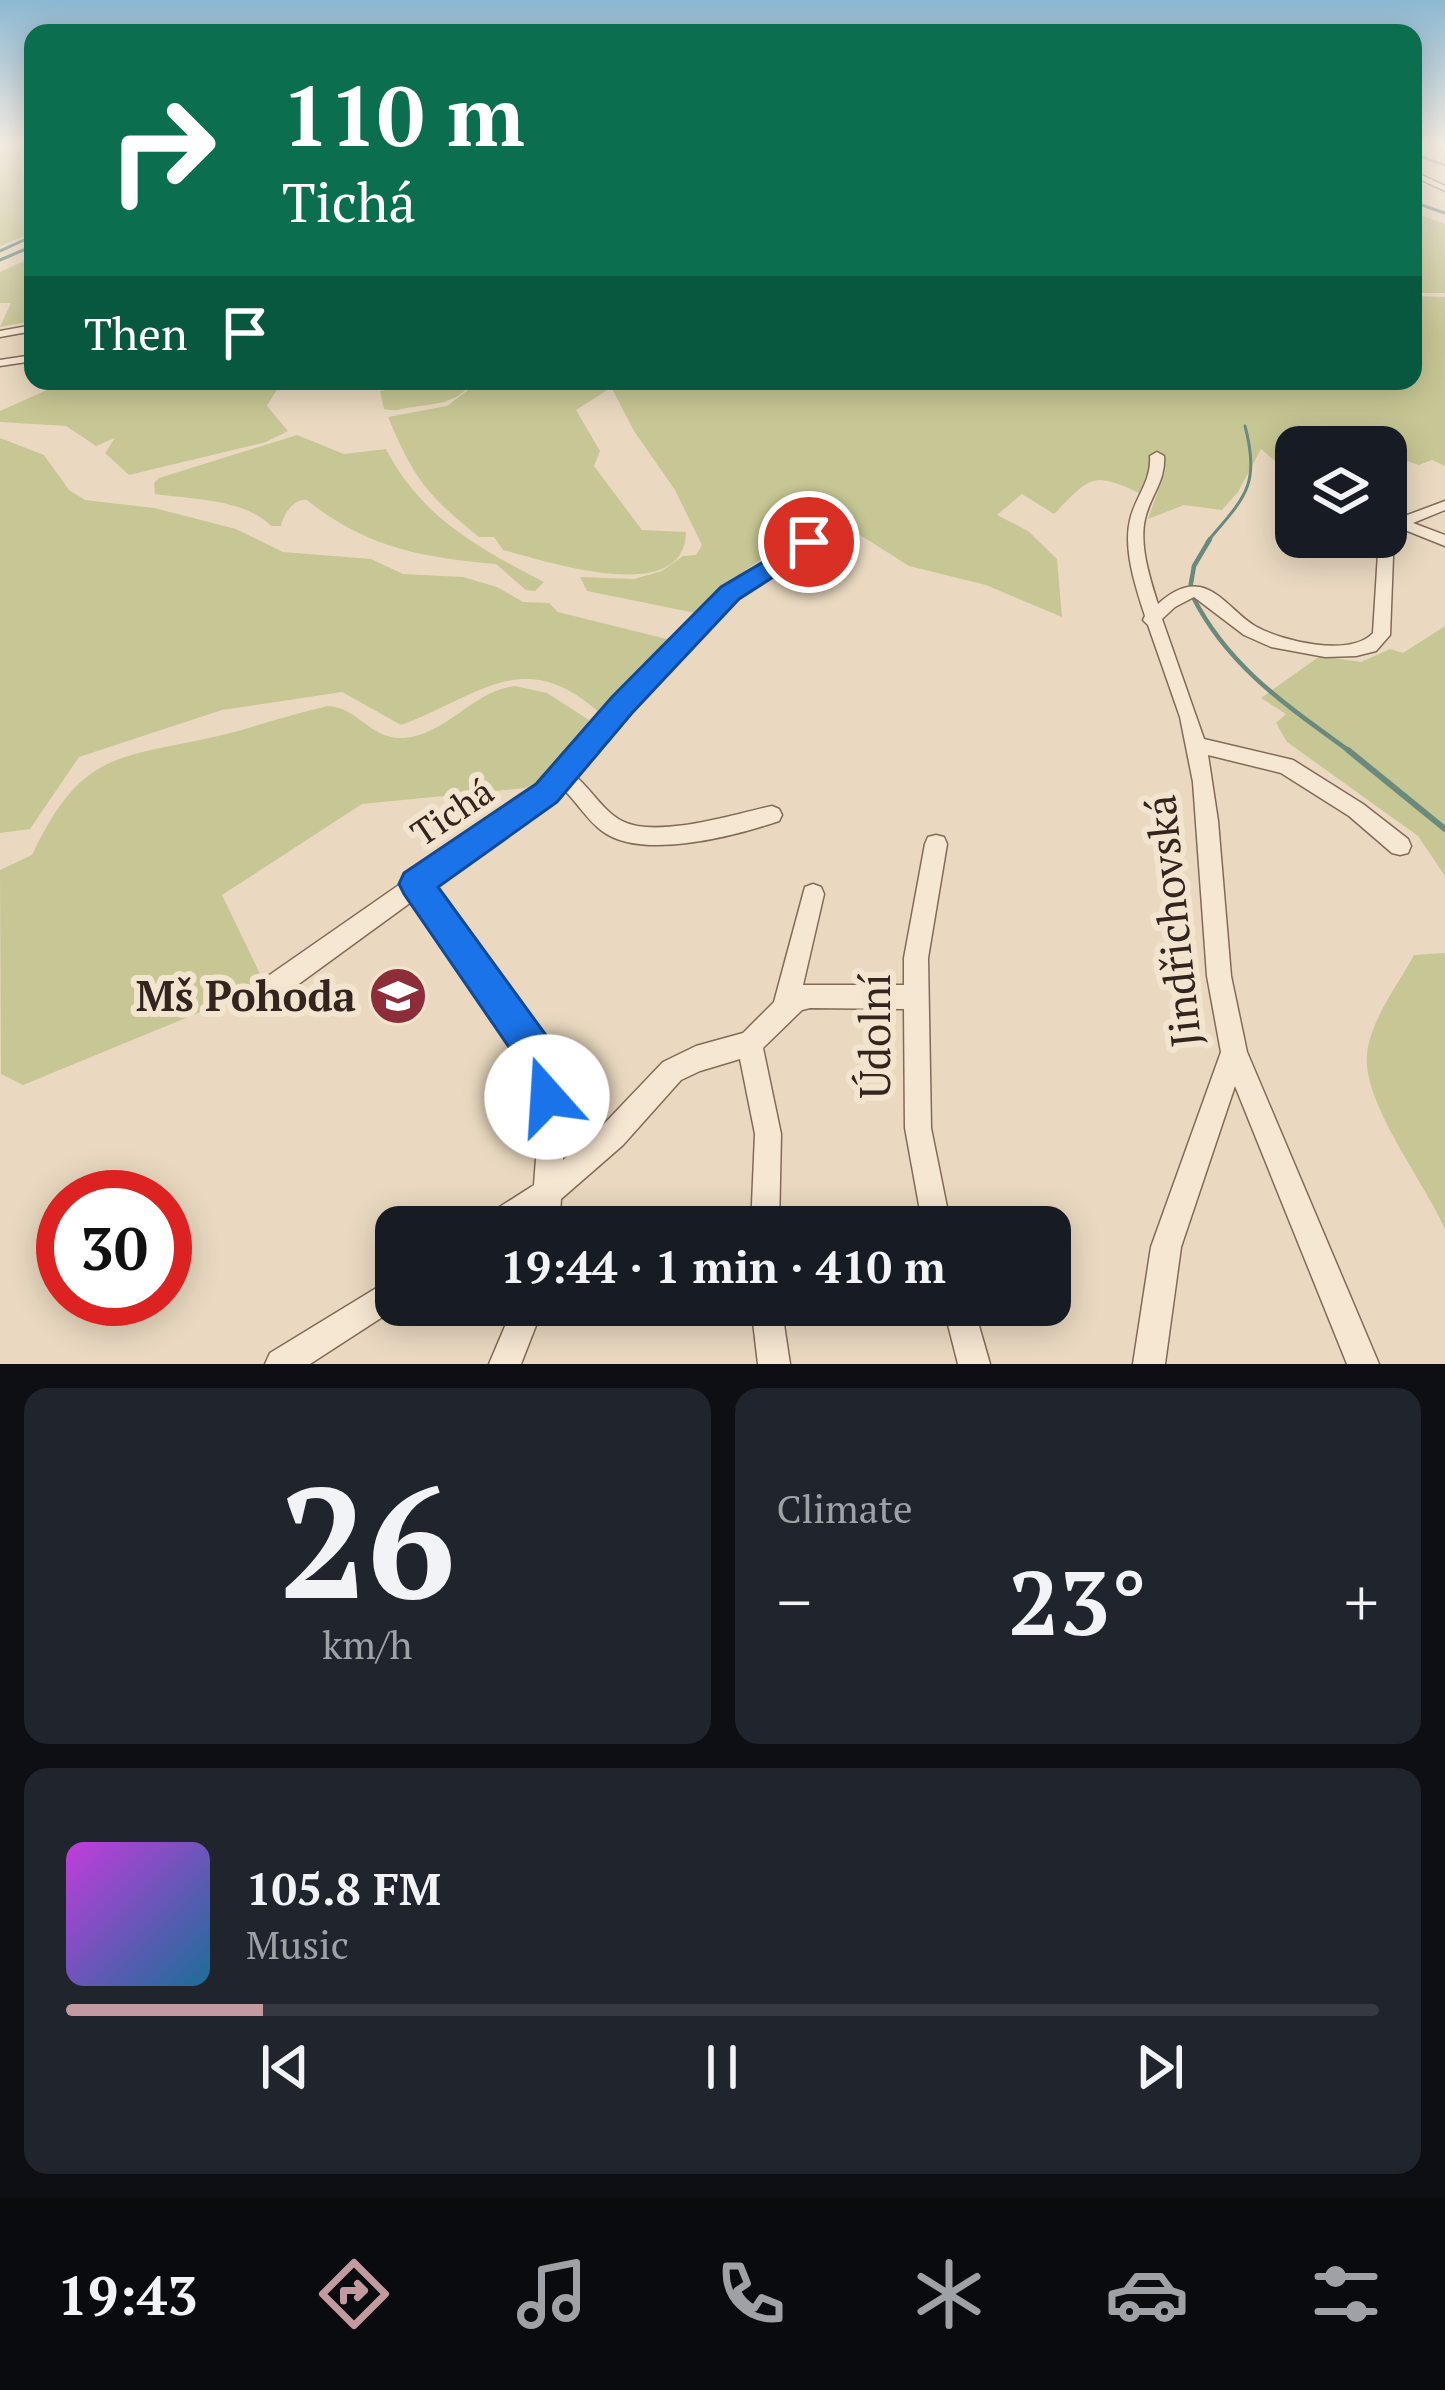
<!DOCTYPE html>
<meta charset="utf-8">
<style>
body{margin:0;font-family:"PT Serif",serif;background:#20242c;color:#f1f3f6;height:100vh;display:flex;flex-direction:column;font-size:45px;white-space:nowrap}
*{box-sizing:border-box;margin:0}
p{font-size:39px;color:#9ea1a6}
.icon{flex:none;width:66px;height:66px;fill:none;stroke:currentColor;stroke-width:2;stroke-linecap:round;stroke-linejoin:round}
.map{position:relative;height:1364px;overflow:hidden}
.drawer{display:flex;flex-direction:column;gap:24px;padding:24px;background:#0d0f14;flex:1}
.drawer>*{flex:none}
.banner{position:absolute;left:24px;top:24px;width:1398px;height:366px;border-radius:24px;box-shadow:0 6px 30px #0003;background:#0b6e4f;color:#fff;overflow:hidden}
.tools{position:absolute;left:1275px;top:426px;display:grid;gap:24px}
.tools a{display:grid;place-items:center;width:132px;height:132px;border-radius:24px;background:#171b24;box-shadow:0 6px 30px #0003;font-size:60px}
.speed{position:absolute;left:36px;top:1170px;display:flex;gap:24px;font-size:60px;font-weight:700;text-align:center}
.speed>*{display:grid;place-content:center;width:156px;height:156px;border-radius:50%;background:#171b24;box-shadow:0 6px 30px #0003;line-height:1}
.speed .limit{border:18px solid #d22;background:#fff;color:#111}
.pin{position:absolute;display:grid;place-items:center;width:102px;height:102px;color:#fff;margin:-51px;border:6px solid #fff;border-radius:50%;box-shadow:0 3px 12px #0007}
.me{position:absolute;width:132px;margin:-66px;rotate:341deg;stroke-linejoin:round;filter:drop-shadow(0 0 9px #0008)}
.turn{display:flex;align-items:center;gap:42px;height:252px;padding:0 60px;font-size:54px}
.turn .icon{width:156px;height:156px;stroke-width:2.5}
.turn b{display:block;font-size:84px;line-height:102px}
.then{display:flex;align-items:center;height:114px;padding:0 60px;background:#0003;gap:24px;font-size:45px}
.big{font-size:90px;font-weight:700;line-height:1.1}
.drawer .card{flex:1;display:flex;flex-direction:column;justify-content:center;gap:18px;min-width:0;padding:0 42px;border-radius:24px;background:#20242c}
.drawer .dial{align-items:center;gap:0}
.dial b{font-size:156px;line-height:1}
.song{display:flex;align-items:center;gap:36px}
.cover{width:144px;height:144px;border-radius:18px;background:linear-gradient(135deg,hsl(290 70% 55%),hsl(200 70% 35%))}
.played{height:12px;border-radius:6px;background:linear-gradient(90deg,#c49aa1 15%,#363941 15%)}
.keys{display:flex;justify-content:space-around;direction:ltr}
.heat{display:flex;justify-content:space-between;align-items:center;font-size:66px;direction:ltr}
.drawer .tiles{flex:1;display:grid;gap:24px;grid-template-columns:1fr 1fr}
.card:last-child{grid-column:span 2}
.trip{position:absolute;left:375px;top:1206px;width:696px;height:120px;border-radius:24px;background:#171b24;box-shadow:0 6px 30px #0003;font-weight:700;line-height:120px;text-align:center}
.dock{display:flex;height:192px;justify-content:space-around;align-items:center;background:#090b0e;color:#9ea1a6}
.dock .icon{width:84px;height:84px}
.dock .on{color:#c49aa1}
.dock b{font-size:54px;color:#f1f3f6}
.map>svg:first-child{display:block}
.green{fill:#c7c795}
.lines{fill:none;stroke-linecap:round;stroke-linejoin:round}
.stream-far2{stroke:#6b8a7e;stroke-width:3}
.stream-far1{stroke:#6b8a7e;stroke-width:4.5}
.stream{stroke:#6b8a7e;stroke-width:6}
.minor-casing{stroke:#826a59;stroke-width:3}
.minor{fill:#f6e7d2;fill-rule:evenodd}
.route{fill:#1a73e8;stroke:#114b97;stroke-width:3}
.labels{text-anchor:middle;stroke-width:12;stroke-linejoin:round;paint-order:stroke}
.street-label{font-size:36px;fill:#33251d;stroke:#f2e4cf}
.near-street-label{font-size:42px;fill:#33251d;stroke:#f2e4cf}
.near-poi-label{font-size:42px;font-weight:bold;fill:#33251d;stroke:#f2e4cf;text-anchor:end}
</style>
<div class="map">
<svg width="1445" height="1364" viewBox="0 0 1445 1364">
<rect width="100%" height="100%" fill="#ead9c0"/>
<g class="green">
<path d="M13,145H33V233L0,246V154Z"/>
<path d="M1413,212L1445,224V293H1413Z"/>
<path d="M33,257V321L0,327L11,303H0V272Z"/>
<path d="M1413,296L1445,297V466L1432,460L1419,465L1388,455L1386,447L1379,446L1296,447V479L1261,449L1238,492L1222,510L1184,505L1148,519L1166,468H1153L1139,493C1091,470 1089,479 1054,514L1022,494L997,515L1028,531L1057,559L1062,617L986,585L909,566L841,523C794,530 730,577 700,614L587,591L580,577L634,579L662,571L683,556L696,555L702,545L675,490L634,431L608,381H1413Z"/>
<path d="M67,381H282L267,406L288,431L266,442L129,475L105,453L115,438L96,446L66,426L0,422V411Z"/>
<path d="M433,381H474C455,404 439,403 413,407C402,408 397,412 384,409L380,391Z"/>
<path d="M480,381H600L606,391L576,410L600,451L594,466L642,530L686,532C685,609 543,560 503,550L494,537H479C427,495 414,479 388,417L447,406Z"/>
<path d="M297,435L344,454L386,449C421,517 478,548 544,582L535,591L526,590L496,564C423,558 365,547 307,500C294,498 283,515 281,526H271C246,499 190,499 155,494L154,483L159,478Z"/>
<path d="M0,438L44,455L69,490L85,500L154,508L236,529L283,552L371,559L403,574L463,577L497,587L523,602L549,603L558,612L675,641L603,716C524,643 481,696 401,725L342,692L222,710L79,757L30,829L0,833Z"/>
<path d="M1445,626V876L1418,836L1287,742L1276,723L1286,714L1261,698L1320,656L1361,662L1390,649L1403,653Z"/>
<path d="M515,686L547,693L589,720C585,752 553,776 525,788L362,804L222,895L262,978L249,992L23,1085L1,1074L0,870L32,855C82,750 117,759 218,736C255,727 291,714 328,706C358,707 370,740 404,738C446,735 474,690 515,686Z"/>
<path d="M1445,953V1229C1424,1182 1373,1117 1367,1067C1363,1029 1397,987 1414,955Z"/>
</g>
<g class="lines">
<g class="stream-far2">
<path d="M1413,154L1445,165"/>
<path d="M1413,202L1445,213"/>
<path d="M0,251L33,236"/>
<path d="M0,260L33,246"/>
<path d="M1207,542C1244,498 1261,486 1245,426"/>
</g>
<g class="stream-far1">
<path d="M1190,589L1194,566L1210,539"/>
<path d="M1193,597C1229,668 1289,707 1352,753"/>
</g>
<path class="stream" d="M1348,750L1445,829"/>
<defs>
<g id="minor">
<path d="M1413,171L1445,186V191L1413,176Z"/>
<path d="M33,325V331L0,337V331Z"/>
<path d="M33,355V361L0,366V360Z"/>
<path d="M1157,452L1164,456C1166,481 1150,496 1145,519C1139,545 1150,579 1158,604C1170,593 1184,584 1200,587C1222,592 1236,615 1255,626C1281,641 1350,658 1373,633L1379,537H1386V523L1445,501V510L1413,523L1445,535V546L1400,528L1394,530L1390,635L1376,651L1356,656L1325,657L1271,647L1244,635L1194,597L1175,607L1162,619L1204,739L1293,760L1363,804L1408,839L1411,846L1408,853L1400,855L1392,853L1349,816L1281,773L1208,755L1218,821L1231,976L1247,1052L1379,1364H1347L1235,1086L1181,1247L1165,1364H1133L1151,1247L1221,1052L1207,976L1193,782L1180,717L1148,625L1143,620L1145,616C1136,588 1123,550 1130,520C1135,497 1152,481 1150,456Z"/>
<path d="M810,537L815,539V545L736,597L629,710L574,775C591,789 603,811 622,821C657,839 735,814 772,806L779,809L782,815L779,821C735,836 642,861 602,831C587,820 577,802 563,789L554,799L432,888L552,1054L556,1063L564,1132L563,1160L603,1125L663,1062L696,1046L743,1033L774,1002L805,887L813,884L821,887L824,894L803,985H904V958L925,844L928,837L936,835L944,837L947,844L928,958L931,1128L951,1227H923L905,1128L904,1009L810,1008L802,1010L763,1048L781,1134L779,1227H751L755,1134L740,1059L700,1071L681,1080L623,1145L561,1199L559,1227H531V1219L520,1227H480L484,1217L534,1185L538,1132L531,1067L414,900L263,1010L254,1013L245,1010L242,1001L245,992L540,787L615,700L724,589Z"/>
<path d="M396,1276V1305H401L310,1364H265L270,1353Z"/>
<path d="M514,1305H544L521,1364H489Z"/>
<path d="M751,1305H781L790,1364H758Z"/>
<path d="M943,1305H973L990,1364H958Z"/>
</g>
</defs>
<use href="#minor" class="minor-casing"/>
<use href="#minor" class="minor"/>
</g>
<linearGradient id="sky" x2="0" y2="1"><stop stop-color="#8cb8d2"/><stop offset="0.43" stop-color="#f6eee3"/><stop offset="1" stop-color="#f6eee3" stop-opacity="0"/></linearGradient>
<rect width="1445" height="336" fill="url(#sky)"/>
<path class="route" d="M809,535L821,542L818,548L739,599L632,713L557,802L438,887L556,1049L567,1097L561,1111L547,1117L533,1111L524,1069L404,894L399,884L404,873L536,784L612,697L721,587Z"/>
<defs>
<symbol id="school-disc" viewBox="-11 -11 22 22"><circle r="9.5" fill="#8d2d39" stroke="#f2e4cf"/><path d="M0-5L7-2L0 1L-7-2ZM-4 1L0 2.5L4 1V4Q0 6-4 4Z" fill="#fff"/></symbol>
</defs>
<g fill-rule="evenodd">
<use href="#school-disc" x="365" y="963" width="66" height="66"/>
</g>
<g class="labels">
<g class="street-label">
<text transform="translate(452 812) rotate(-34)" y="13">Tichá</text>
</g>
<g class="near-street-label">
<text transform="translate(1173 921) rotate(-96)" y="15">Jindřichovská</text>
<text transform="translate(875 1036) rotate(-90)" y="15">Údolní</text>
</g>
<g class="near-poi-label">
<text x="356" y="1011">Mš Pohoda</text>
</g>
</g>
</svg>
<div class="tools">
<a><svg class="icon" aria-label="layers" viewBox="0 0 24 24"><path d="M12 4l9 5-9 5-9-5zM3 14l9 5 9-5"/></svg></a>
</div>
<div class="speed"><div class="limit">30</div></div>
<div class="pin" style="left:809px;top:542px;background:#d93025"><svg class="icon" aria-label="arrive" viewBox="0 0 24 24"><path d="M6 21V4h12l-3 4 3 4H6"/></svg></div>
<svg class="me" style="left:547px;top:1097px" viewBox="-20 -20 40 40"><circle r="19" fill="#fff"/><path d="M0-13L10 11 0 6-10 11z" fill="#1a73e8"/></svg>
<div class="trip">19:44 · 1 min · 410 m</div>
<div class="banner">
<div class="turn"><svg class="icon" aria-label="right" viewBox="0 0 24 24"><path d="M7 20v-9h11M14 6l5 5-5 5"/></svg><div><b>110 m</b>Tichá</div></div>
<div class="then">Then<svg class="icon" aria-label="arrive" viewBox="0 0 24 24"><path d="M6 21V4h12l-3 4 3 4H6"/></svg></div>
</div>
</div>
<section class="drawer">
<div class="tiles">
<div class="card dial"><b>26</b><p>km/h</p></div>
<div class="card"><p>Climate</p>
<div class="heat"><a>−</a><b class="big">23°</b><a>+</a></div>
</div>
<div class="card">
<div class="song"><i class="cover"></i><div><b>105.8 FM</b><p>Music</p></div></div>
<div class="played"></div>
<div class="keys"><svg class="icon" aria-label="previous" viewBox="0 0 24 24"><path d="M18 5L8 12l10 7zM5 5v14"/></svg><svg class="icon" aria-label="pause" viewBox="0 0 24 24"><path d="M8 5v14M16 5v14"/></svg><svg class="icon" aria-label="next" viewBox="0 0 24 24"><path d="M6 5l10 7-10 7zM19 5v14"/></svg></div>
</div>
</div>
</section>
<nav class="dock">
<b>19:43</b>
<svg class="icon on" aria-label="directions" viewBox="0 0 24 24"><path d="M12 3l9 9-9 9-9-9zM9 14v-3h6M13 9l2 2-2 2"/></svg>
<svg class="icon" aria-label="music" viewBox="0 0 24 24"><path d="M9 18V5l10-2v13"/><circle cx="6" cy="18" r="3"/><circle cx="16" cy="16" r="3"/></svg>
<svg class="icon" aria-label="phone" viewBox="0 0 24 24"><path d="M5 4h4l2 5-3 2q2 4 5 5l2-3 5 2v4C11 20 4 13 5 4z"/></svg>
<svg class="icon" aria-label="climate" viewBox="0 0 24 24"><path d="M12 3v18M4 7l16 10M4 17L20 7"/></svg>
<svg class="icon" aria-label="car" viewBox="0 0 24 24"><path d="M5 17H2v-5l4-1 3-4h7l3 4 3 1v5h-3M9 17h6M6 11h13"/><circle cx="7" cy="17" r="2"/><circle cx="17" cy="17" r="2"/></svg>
<svg class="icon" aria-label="filters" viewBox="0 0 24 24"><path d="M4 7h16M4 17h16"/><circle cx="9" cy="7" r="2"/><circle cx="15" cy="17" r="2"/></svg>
</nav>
